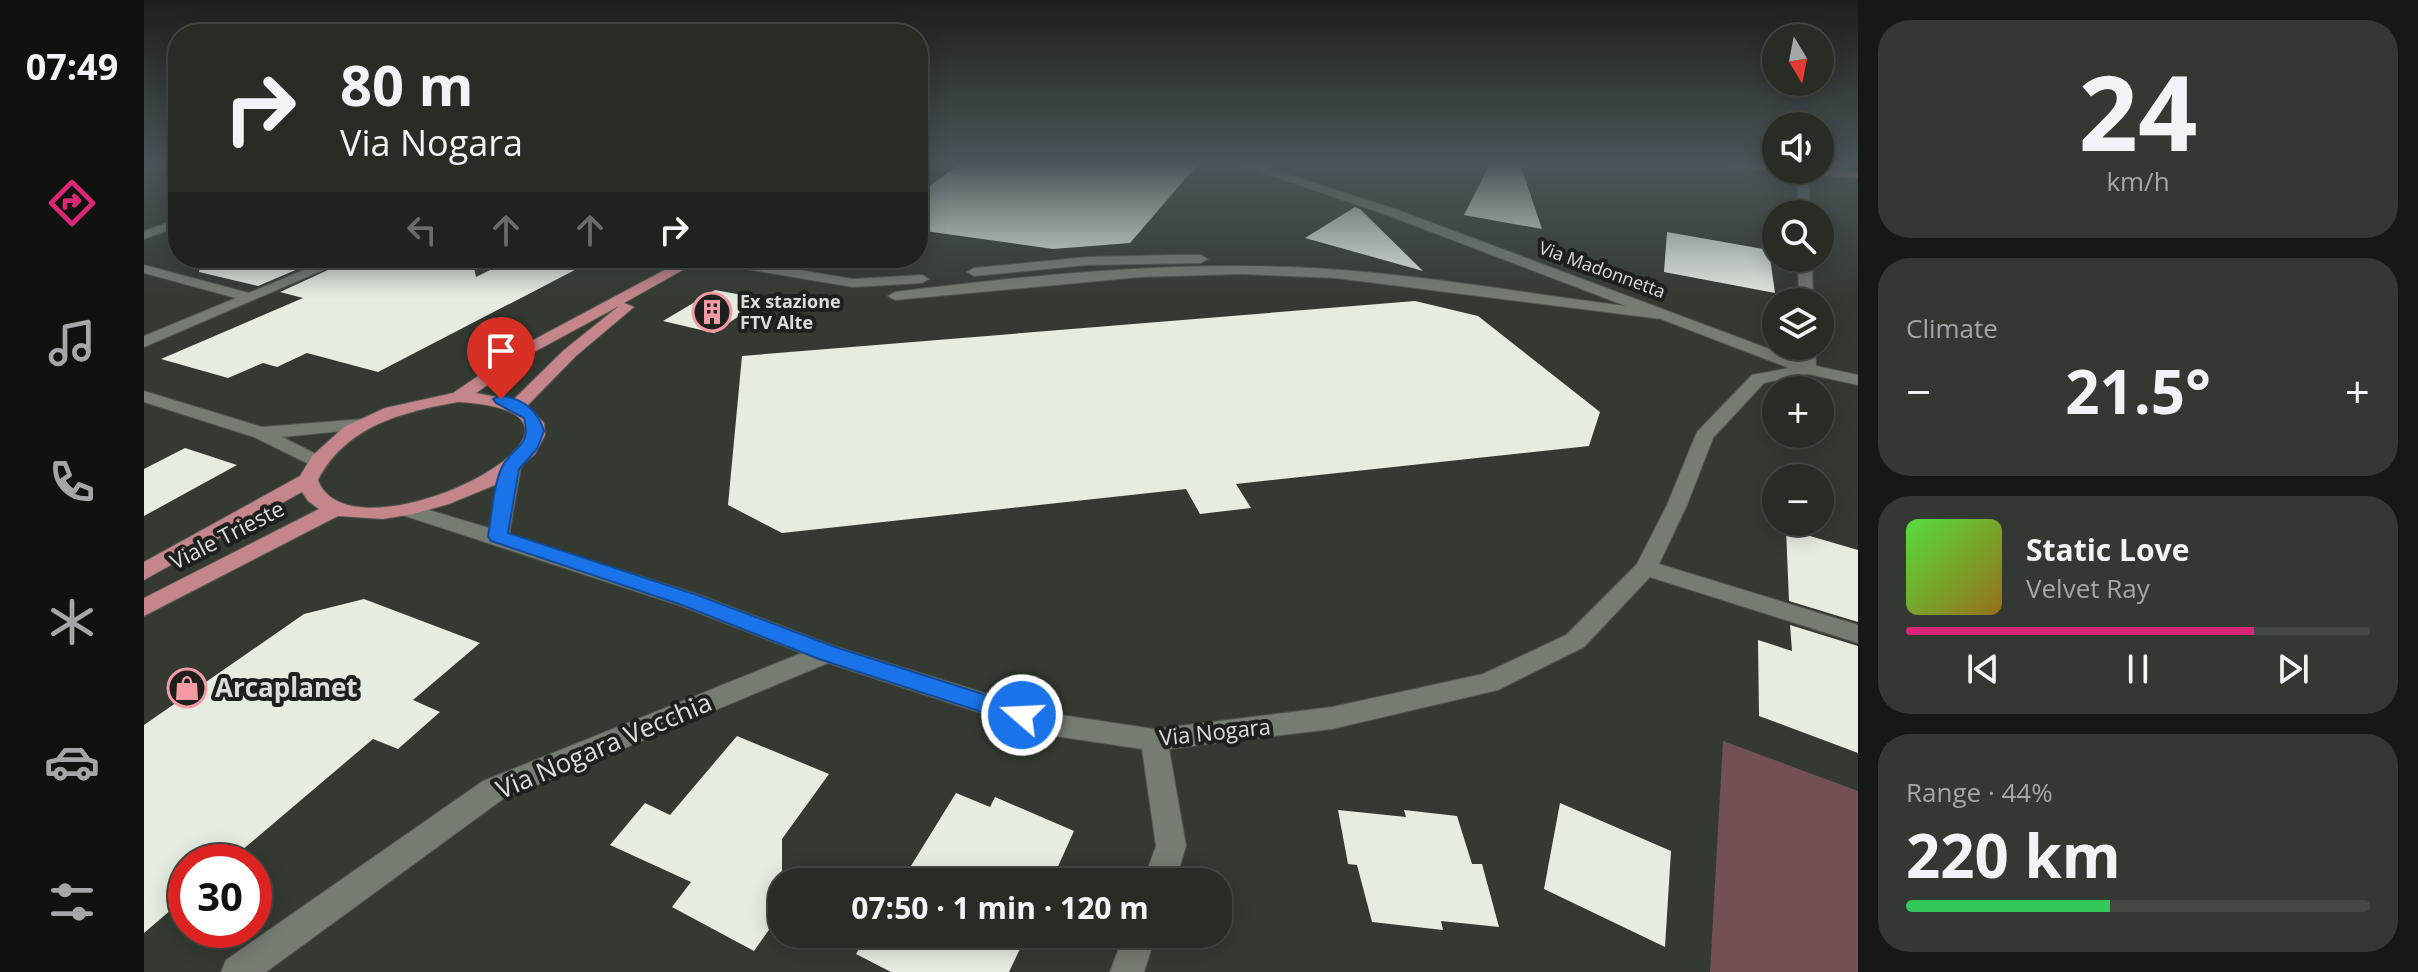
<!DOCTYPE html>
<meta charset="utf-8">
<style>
body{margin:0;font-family:"Open Sans",sans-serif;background:#333832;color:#f1f3f6;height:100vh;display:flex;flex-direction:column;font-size:30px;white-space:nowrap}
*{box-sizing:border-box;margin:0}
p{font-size:26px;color:#a4a7a7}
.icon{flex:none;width:44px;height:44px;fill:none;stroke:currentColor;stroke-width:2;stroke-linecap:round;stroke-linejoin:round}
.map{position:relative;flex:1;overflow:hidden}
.side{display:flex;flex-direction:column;gap:20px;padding:20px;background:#151814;width:560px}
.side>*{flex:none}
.banner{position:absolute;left:24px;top:24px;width:760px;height:244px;border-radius:32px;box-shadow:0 4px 20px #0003,0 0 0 2px #434842;background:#272c25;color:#f1f3f6;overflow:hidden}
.needle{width:52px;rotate:170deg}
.fabs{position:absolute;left:1618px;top:24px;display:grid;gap:16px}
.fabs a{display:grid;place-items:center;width:72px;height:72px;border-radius:50%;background:#272c25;box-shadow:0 4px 20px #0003,0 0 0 2px #434842;font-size:40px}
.speed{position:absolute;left:24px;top:844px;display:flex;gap:16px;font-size:40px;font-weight:700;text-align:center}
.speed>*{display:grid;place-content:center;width:104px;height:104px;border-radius:50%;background:#272c25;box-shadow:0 4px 20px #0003,0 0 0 2px #434842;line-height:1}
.speed .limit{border:12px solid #d22;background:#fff;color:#111}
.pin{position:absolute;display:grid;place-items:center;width:68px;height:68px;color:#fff;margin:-82px -34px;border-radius:50% 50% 50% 0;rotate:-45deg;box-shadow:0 0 8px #0007}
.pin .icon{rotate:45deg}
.me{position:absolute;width:88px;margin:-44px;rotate:289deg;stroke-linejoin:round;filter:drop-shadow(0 0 6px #0008)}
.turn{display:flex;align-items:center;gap:28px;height:168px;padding:0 40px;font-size:36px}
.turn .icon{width:104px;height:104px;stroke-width:2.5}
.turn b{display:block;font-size:56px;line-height:68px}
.lanes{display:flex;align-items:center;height:76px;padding:0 40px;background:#0003;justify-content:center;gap:40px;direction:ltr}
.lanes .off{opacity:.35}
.big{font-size:60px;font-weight:700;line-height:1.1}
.side .widget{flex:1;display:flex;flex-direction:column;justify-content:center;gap:12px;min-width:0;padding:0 28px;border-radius:32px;background:#333832}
.side .dial{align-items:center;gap:0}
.dial b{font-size:104px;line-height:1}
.song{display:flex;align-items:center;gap:24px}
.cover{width:96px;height:96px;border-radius:12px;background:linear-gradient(135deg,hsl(110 70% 55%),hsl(40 70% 35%))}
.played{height:8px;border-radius:4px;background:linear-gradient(90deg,#db2777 75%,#434842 75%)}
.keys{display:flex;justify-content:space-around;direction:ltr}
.heat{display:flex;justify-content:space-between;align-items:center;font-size:44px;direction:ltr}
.charge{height:12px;border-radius:6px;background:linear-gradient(90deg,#34c759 44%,#434842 0)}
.trip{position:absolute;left:624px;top:868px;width:464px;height:80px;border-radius:32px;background:#272c25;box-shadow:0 4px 20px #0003,0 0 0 2px #434842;font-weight:700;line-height:80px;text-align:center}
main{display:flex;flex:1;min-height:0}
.dock{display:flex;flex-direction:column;width:144px;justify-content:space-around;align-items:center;background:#10120f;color:#a4a7a7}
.dock .icon{width:56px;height:56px}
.dock .current{color:#db2777}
.dock b{font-size:36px;color:#f1f3f6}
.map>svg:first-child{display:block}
.green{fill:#735053}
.building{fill:#e5ede1}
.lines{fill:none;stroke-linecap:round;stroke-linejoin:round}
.minor-casing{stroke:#50564e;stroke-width:2}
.major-casing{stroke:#50564e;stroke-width:2}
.minor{fill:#757c71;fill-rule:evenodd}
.major{fill:#c4868a;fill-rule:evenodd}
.route{fill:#1a73e8;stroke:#114b97;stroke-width:2}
.labels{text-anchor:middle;stroke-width:8;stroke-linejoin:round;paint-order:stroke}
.far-street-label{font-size:18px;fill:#daded8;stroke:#1d201c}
.far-poi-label{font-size:18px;font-weight:bold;fill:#daded8;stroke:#1d201c;text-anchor:start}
.street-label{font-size:22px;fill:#daded8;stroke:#1d201c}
.near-poi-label{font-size:26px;font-weight:bold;fill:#daded8;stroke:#1d201c;text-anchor:start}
.near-street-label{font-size:26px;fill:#daded8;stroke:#1d201c}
</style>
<main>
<nav class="dock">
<b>07:49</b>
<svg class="icon current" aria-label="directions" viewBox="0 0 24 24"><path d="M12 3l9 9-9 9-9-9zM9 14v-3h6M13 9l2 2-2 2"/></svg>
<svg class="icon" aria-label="music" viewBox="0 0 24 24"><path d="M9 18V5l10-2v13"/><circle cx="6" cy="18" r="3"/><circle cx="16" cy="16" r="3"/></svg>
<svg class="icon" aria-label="phone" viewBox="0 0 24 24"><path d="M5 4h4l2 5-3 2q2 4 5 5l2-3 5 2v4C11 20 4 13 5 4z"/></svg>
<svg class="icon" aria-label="climate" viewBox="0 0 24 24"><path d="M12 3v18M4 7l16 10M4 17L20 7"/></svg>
<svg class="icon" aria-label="car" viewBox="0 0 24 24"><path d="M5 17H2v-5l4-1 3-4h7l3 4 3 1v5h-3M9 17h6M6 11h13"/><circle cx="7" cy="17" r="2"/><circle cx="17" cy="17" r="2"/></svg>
<svg class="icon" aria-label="filters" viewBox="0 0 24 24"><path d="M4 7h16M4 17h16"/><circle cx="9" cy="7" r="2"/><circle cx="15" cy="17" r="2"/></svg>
</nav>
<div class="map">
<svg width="1714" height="972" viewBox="0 0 1714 972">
<rect width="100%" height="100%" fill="#343a31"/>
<path class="green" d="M1579,741L1714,791V972H1566Z"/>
<g class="building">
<path d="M816,164H1054L986,243L909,249L774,230V194Z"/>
<path d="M1346,164H1376L1398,229L1320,215Z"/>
<path d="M1211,207L1216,209L1279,271L1161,238Z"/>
<path d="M1523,232L1625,250L1631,293L1520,272Z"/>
<path d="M57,258H180L114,286L55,272Z"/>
<path d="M210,258H328L332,277L370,258H454L234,372L163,353L133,367L119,363L84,378L17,359L159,298L136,292Z"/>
<path d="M571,290L620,299L570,333L519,321Z"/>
<path d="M1271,301L1334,316L1456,412L1445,446L1092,484L1107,508L1056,514L1042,489L638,533L584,505L598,356Z"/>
<path d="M41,448L93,465L0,516V469Z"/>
<path d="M1642,529L1714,550V622L1645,601Z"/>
<path d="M220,599L336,643L269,700L296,712L254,749L229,739L84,862H42V897L0,933V725L160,614Z"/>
<path d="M1646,625L1714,646V753L1615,716L1614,640L1648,651Z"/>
<path d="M593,736L685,774L638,839V930L629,924L610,951L528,907L547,882L466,845L501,803L526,815Z"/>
<path d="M812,793L846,807L851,797L930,831L907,882H757Z"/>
<path d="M1416,803L1527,851L1521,947L1400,889Z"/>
<path d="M1194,810L1262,817L1260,810L1313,816L1328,864H1338L1355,927L1297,921L1299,930L1228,922L1213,865L1204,864Z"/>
<path d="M724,934H883L865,972H747L712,954Z"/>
</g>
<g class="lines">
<defs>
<g id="minor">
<path d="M1093,164H1110L1251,209L1655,360V346H1671L1672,366L1714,375V385L1664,374L1620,383L1569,438L1543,505L1515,564L1714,625V643L1506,577L1440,647L1354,690L1188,729L1025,749L1042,846L1031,882H999L1012,846L998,749L904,735L684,663L359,799L122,972H77L82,960L339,781L658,653L537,606L258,515L255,510L265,504L345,528L360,463H374L377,467L365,535L553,594L690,646L904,713L1010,729L1188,707L1339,674L1422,635L1493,564L1523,505L1553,432L1608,375L1645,368L1517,319L1192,278L1095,274L996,277L751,300L744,296L751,292C881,276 1013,262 1145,267C1258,271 1370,292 1482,306L1243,215Z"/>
<path d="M1654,170H1664L1666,214H1654Z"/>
<path d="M34,219V227L0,239V231Z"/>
<path d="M1028,255H1057L1064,259L1057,263L943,265L830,276L823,272L830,268L943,257Z"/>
<path d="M188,258H207L0,347V336L92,298L0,273V265L105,293Z"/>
<path d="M553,258H584L709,279L778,275L785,279L778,283L709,287L560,262Z"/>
<path d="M1654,258H1668L1669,302H1655Z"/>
<path d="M0,391L118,427L219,419L228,424L219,429L138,437L178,457L181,461L171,467L110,437L0,402Z"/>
<path d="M980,934H1012L1000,972H966Z"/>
</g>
<g id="major">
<path d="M1582,164L1632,165V170H1636L1632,171L1587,167Z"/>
<path d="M1676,168L1714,172V178L1655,173L1650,170Z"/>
<path d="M543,258H560L480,303L490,307L432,356L383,406L400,423L401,435L391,454L356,483L305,504L269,514L239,519L194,516L0,616V598L175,509L164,501L158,492L0,580V562L156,476L168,456L200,427L241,408L309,393L380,345ZM475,306L420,350L369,400L332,393L392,351ZM314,402C514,413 207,570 174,480C202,426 258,412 314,402Z"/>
</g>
</defs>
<use href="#minor" class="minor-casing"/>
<use href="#major" class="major-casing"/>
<use href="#minor" class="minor"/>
<use href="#major" class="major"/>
</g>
<linearGradient id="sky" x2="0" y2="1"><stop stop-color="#1d201b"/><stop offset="0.55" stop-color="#4a555a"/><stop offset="1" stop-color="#4a555a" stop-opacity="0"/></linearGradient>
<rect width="1714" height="300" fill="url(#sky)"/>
<path class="route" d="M357,395C380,400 393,409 400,431L393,449L375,469L364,533L553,595L691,647L886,709L890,715L886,722L878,725L675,659L538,605L347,541L344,536C348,515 349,486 358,467C368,446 388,448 380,418L352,403L349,399Z"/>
<defs>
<symbol id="building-ring" viewBox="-11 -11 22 22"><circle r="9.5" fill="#1d201c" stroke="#f49aa4" stroke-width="1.5"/><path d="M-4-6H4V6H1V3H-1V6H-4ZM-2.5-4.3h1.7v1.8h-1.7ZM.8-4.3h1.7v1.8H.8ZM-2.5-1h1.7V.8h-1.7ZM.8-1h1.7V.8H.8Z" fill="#f49aa4"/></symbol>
<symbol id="shop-ring" viewBox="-11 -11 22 22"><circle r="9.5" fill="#1d201c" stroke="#f49aa4" stroke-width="1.5"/><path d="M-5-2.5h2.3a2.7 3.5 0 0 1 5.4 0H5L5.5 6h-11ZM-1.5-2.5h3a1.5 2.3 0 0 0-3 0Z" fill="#f49aa4"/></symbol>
</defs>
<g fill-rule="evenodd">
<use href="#building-ring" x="546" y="290" width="44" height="44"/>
<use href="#shop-ring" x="21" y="666" width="44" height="44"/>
</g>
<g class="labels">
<g class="far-street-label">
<text transform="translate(1458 270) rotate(20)" y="6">Via Madonnetta</text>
</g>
<g class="far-poi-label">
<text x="596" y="308">Ex stazione<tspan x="596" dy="21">FTV Alte</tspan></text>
</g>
<g class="street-label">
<text transform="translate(83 535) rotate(-27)" y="8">Viale Trieste</text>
<text transform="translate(1071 732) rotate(-6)" y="8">Via Nogara</text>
</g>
<g class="near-poi-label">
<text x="71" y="697">Arcaplanet</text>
</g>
<g class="near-street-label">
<text transform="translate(460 746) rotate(-23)" y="9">Via Nogara Vecchia</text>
</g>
</g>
</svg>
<div class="fabs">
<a><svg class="needle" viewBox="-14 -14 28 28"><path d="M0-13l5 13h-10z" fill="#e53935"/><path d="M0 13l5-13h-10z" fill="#a4a7a7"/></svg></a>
<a><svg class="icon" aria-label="sound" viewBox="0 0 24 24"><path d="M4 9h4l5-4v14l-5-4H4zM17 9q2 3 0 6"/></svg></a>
<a><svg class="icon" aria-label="search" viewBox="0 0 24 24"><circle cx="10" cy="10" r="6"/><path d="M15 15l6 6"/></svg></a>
<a><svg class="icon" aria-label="layers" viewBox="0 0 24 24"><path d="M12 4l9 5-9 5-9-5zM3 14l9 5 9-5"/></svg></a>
<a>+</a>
<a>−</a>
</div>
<div class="speed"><div class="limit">30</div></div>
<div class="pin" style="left:357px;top:399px;background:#d93025"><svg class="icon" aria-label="arrive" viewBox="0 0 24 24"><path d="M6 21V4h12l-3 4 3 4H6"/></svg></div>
<svg class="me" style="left:878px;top:715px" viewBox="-20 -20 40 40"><circle r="17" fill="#1a73e8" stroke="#fff" stroke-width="3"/><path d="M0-11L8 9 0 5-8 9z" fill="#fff"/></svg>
<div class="trip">07:50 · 1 min · 120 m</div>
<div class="banner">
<div class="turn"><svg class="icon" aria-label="right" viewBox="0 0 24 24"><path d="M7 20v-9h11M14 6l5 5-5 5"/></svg><div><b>80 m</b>Via Nogara</div></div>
<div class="lanes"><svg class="icon off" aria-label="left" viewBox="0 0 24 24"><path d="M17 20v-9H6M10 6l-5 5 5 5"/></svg><svg class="icon off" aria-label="ahead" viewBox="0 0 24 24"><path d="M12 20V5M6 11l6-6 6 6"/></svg><svg class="icon off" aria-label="ahead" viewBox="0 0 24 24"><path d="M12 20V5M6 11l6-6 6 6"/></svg><svg class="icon" aria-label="right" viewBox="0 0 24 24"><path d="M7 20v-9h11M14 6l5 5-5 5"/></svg></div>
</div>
</div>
<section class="side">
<div class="widget dial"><b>24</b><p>km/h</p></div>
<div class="widget"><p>Climate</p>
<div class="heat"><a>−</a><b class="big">21.5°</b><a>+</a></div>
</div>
<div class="widget">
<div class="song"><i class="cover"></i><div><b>Static Love</b><p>Velvet Ray</p></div></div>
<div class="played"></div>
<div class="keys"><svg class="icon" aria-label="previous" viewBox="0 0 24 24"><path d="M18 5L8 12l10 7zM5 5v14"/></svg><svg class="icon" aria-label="pause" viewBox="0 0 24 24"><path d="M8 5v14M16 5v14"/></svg><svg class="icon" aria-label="next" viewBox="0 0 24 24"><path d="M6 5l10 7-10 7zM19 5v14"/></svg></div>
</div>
<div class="widget"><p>Range · 44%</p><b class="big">220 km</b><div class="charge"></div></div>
</section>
</main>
